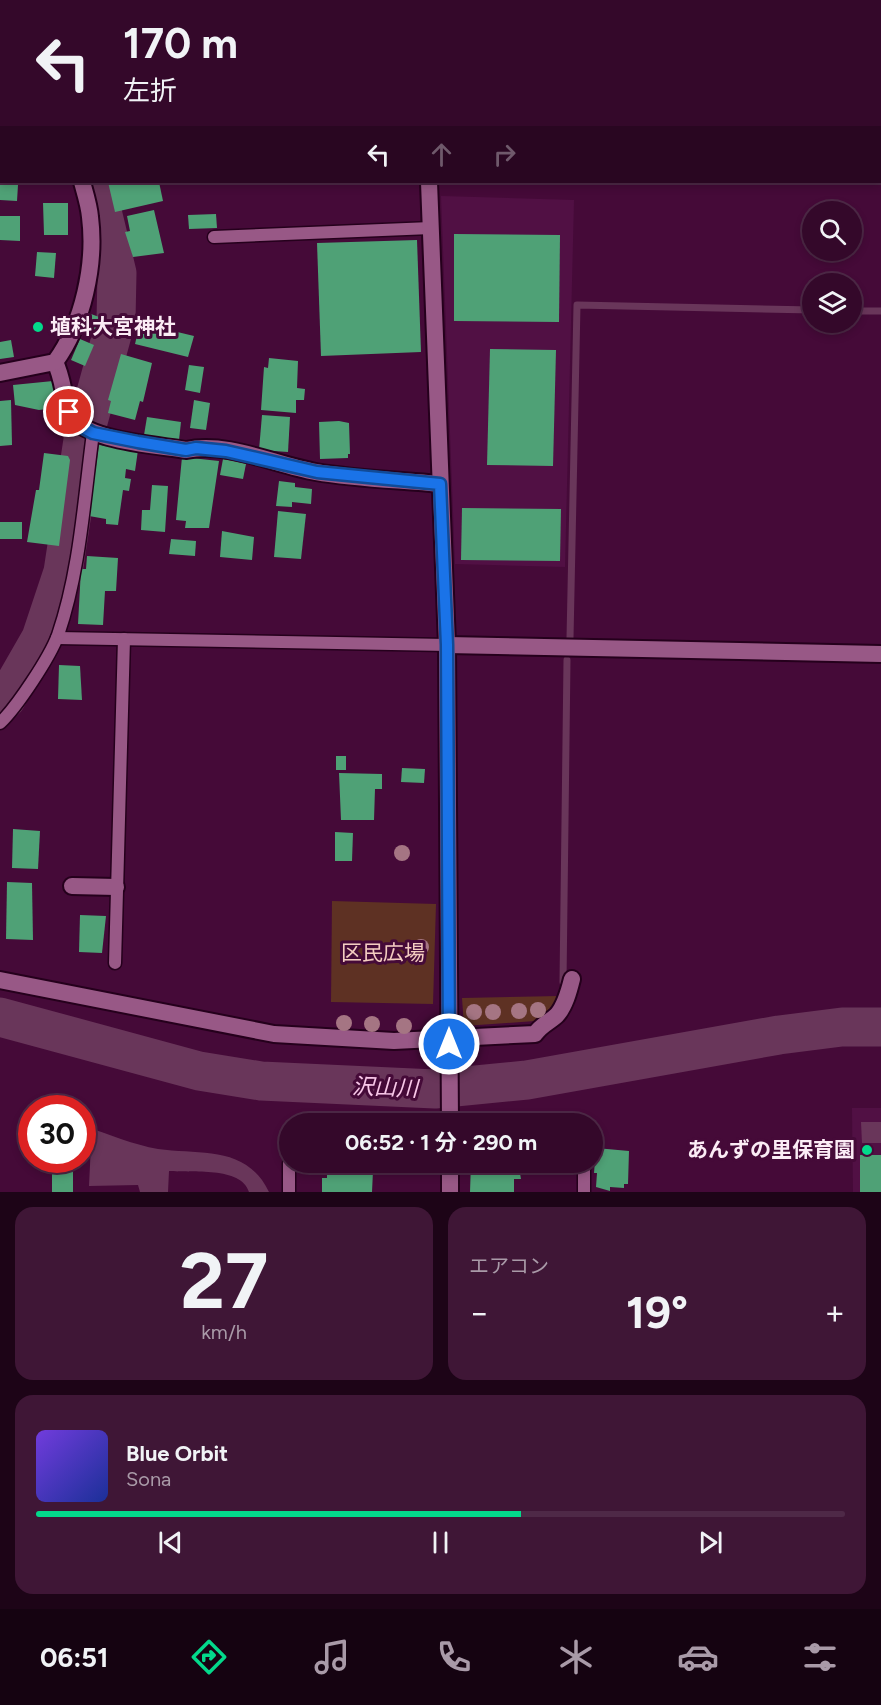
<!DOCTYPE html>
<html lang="ja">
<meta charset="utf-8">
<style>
body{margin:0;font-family:Figtree,"Noto Sans JP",sans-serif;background:#3f1636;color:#f1f3f6;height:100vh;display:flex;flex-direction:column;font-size:22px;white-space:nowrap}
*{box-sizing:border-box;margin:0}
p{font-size:20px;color:#a99aa8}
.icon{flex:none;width:33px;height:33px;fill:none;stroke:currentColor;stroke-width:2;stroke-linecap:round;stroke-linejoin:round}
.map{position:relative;height:1192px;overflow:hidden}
.details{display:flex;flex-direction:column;gap:15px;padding:15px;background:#1d0417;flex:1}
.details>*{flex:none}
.banner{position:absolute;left:0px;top:0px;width:882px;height:183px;box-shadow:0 3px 9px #0003,0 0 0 2px #4e2947;background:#34082a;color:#f1f3f6;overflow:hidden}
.tools{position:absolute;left:802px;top:201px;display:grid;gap:12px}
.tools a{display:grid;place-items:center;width:60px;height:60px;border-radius:50%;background:#34082a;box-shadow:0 3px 9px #0003,0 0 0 2px #4e2947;font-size:30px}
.speed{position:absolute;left:18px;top:1095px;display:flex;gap:12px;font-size:30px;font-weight:700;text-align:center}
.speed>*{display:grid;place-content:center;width:78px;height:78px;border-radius:50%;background:#34082a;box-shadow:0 3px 9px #0003,0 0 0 2px #4e2947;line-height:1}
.speed .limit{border:9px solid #d22;background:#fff;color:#111}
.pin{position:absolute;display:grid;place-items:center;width:51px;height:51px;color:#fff;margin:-26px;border:3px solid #fff;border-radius:50%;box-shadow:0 2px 6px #0007}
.me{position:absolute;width:66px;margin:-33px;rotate:0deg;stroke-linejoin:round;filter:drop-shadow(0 0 4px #0008)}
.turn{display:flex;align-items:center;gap:21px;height:126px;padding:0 24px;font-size:27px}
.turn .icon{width:78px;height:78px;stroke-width:2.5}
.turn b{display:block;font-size:42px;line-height:51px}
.lanes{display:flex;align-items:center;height:57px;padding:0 24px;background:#0003;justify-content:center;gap:30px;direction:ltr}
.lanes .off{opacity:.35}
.big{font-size:45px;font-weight:700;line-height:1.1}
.details .widget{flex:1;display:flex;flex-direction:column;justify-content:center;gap:9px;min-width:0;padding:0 21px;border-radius:18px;background:#3f1636}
.details .dial{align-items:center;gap:0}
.dial b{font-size:78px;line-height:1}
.song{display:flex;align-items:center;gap:18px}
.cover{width:72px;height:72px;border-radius:9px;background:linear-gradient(135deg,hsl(260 70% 55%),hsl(230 70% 35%))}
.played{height:6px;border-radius:3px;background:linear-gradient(90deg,#03d98b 60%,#4e2947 60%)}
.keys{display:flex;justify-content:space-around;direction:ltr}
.heat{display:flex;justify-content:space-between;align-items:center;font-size:33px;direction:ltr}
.details .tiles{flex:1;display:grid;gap:15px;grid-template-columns:1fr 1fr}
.widget:last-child{grid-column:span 2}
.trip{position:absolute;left:279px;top:1113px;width:324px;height:60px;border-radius:30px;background:#34082a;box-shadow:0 3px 9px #0003,0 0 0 2px #4e2947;font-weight:700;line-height:60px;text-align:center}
.dock{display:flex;height:96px;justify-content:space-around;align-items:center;background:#150311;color:#a99aa8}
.dock .icon{width:42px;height:42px}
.dock .on{color:#03d98b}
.dock b{font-size:27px;color:#f1f3f6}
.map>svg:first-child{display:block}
.built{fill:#511044}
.green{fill:#5e3123}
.water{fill:#69365a}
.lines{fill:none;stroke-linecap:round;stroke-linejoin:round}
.stream{stroke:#69365a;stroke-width:7}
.river{stroke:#69365a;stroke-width:39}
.building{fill:#4fa176}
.service-casing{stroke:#25001c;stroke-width:15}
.minor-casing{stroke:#25001c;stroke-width:20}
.service{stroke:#985886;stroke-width:12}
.minor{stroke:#985886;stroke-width:16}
.tree{fill:#a57583}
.route-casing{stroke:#114b97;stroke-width:15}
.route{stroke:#1a73e8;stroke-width:10}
.poi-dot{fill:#03d98b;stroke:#450a38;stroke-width:2}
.labels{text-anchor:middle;stroke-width:6;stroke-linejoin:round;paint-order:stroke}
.poi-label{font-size:21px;font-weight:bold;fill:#fbecf5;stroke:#450a38;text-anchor:start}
.park-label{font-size:21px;fill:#f4cdc1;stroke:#450a38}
.water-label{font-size:22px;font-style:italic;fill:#f9c8e9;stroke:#450a38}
</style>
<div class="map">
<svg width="881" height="1192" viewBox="0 0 881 1192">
<rect width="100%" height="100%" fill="#450a38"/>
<g class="built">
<path d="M441,196L574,200L565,567L455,564Z"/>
<path d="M852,1108H881V1192H853Z"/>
</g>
<g class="green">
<path d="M332,901L436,904L433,1004L331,1002Z"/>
<path d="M560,996L545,1017L535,1021L464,1026L462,998Z"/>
</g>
<g class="water">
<path d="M861,1122H881V1143H862Z"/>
<path d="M86,1127C109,1134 134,1145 158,1149C202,1155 246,1145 269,1192H249C241,1166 191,1173 169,1171L168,1192H140L138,1185L89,1186L91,1144L84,1136Z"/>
</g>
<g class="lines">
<g class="stream">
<path d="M852,311H881"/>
<path d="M570,638L577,305L813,310"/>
<path d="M563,982L567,660"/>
</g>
<g class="river">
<path d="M117,2L118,0"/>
<path d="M0,705L6,699L41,638L63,572L83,440L116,320L117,273L95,182"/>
<path d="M0,1017L199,1071L261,1081L435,1089L527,1080L779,1035L842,1027H881"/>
</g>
</g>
<g class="building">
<path d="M108,182H159L163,201L115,212Z"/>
<path d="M0,184L18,185L17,201L0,200Z"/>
<path d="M43,203H68V235H44Z"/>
<path d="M154,210L164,253L133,257L125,232L130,231L127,216Z"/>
<path d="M216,214L217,228L189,229L188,215Z"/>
<path d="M0,216H20V241L0,240Z"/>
<path d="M454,234L560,235L559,322L454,321Z"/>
<path d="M417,240L421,352L321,356L317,243Z"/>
<path d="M37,252L56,253L54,278L35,276Z"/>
<path d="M91,314L102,318L96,333L85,328Z"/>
<path d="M140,323L194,336L188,357L135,344Z"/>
<path d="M80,339L94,345L85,366L71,360Z"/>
<path d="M11,340L14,357L0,359V342Z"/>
<path d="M490,349L556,350L553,466L487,465Z"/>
<path d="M121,354L152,363L143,402L140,401L135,420L108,413L111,401L108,400Z"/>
<path d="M269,358L298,361L297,388L305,389L304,400H296V413L261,410L264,367L268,368Z"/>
<path d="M189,365L204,367L200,393L185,390Z"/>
<path d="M53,381L56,408L39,410L15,405L13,385Z"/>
<path d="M11,400L12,445L0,446V401Z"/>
<path d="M194,400L210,403L206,430L190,428Z"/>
<path d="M262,415L290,417L288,452L259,450Z"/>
<path d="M147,417L181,422L179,440L144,435Z"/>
<path d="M339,421L349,423L350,454H348V458L320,459L319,422Z"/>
<path d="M99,445L138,450L135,471L126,469L125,478L131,479L129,491L123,490L118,525L106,524V519L89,516Z"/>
<path d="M44,453L68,456L70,460L59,546L27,542L36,490H39Z"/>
<path d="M182,457L219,461L209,528H185L186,521L176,520Z"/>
<path d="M223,459L246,464L243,479L220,475Z"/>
<path d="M279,481L295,483V487L312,489L311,504L292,502V507L276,506Z"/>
<path d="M152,485L168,486L165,532L141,530L142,510H150Z"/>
<path d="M462,508L561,509L560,561L461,560Z"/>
<path d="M278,511L306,514L301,559L274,557Z"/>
<rect x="0" y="522" width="22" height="17"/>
<path d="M222,531L254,537L252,560L220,557Z"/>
<path d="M171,539L196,541L195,556L169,554Z"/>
<path d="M87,556L118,558L116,591H105L103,625L78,624L81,569H86Z"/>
<path d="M59,665L80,666L82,700L58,699Z"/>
<rect x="336" y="756" width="10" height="14"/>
<path d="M402,768L425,769L424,783L401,782Z"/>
<path d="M339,773L382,774V789H375L374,820H341Z"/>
<path d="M13,829L40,831L38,869L12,868Z"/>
<path d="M335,832L353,833L352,861H335Z"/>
<path d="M7,882L32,883L33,940L6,939Z"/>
<path d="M80,915L106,916L102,953L79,952Z"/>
<path d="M596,1148L629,1151L628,1184H624V1188L610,1187V1191L596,1187L597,1173H594Z"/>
<rect x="860" y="1155" width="21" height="37"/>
<path d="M471,1162H518L521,1179H514V1192H470Z"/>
<path d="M52,1163L73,1164V1192H52Z"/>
<path d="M327,1171H373L372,1192H322V1178H327Z"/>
</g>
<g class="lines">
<defs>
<g id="service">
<path d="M214,237L431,228"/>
<path d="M57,638L447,645"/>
<path d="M0,723C17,707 50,657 58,635C80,571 84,500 93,433"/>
<path d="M115,963L124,639"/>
<path d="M289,1163V1192"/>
<path d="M584,1192V1162"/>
</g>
<g id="minor">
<path d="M423,0V2"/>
<path d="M133,2L134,0"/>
<path d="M0,79H2"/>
<path d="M429,182L447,645L450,1124"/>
<path d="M55,362C63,378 63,395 69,412C80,441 157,445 186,450C228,441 275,465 316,472C357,479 399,480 440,484"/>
<path d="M0,373L55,362C83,324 96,264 90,217C89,205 85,193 82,182"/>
<path d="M447,645L881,654"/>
<path d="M72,886L116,887"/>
<path d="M0,980L274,1034L394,1041L535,1034C542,1024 550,1022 557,1015C565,1006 569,991 572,979"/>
<path d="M450,1162V1192"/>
</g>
</defs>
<use href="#service" class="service-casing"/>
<use href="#minor" class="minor-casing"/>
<use href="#service" class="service"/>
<use href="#minor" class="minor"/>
</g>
<g class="tree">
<circle cx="402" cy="853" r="8"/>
<circle cx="421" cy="947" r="8"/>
<circle cx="538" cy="1010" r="8"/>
<circle cx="519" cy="1011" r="8"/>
<circle cx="474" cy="1012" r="8"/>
<circle cx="493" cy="1012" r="8"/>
<circle cx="344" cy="1023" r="8"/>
<circle cx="372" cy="1024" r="8"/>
<circle cx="404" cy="1026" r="8"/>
</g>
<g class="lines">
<defs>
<path id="route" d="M69,412L76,424L93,433L138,442L186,450L196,448L226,451L317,472L440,484L447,645L449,1044"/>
</defs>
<use href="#route" class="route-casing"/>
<use href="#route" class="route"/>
</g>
<g class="poi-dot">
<circle cx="38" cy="327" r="6"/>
<circle cx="867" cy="1150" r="6"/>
</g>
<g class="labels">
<g class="poi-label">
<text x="50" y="334">埴科大宮神社</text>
<text x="855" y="1157" text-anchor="end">あんずの里保育園</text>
</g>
<g class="park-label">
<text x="383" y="960">区民広場</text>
</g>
<g class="water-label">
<text transform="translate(385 1087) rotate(2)" y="8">沢山川</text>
</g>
</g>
</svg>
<div class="tools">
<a><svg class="icon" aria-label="search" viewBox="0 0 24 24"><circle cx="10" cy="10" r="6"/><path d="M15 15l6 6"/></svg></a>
<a><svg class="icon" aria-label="layers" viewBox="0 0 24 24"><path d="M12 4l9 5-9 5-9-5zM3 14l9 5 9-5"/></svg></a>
</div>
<div class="speed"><div class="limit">30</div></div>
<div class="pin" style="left:69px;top:412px;background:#d93025"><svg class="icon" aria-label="arrive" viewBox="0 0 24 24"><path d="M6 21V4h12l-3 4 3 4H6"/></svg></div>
<svg class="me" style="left:449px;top:1044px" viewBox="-20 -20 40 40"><circle r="17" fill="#1a73e8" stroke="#fff" stroke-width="3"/><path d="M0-11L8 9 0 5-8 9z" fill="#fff"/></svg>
<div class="trip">06:52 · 1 分 · 290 m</div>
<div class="banner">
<div class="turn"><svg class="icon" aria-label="left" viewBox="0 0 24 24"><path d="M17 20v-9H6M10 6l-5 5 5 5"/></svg><div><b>170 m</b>左折</div></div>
<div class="lanes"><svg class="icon" aria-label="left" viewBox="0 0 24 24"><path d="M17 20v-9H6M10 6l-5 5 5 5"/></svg><svg class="icon off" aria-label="ahead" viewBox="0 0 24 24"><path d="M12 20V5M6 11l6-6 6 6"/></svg><svg class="icon off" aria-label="right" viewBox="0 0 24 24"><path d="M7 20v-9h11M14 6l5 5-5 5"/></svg></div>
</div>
</div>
<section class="details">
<div class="tiles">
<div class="widget dial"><b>27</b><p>km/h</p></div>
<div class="widget"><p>エアコン</p>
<div class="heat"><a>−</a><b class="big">19°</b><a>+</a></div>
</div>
<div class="widget">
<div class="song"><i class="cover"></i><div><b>Blue Orbit</b><p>Sona</p></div></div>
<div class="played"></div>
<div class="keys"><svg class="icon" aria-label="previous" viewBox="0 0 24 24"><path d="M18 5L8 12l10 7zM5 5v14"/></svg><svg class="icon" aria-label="pause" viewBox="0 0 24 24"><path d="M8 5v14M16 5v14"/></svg><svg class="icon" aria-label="next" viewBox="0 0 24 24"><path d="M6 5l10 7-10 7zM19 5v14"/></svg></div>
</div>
</div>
</section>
<nav class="dock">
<b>06:51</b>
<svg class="icon on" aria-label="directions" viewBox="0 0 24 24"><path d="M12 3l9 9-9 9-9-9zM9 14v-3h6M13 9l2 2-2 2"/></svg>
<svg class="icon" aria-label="music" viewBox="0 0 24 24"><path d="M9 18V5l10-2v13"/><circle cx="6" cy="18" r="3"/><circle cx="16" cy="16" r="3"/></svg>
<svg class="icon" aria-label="phone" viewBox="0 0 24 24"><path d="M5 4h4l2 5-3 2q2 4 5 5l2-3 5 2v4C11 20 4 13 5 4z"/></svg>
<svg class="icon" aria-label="climate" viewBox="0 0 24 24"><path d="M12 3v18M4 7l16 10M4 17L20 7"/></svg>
<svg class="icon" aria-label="car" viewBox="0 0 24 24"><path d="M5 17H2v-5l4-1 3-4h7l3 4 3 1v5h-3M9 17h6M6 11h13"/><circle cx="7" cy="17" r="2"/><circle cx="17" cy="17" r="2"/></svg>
<svg class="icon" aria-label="filters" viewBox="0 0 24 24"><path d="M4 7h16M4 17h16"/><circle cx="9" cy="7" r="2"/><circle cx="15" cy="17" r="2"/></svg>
</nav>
